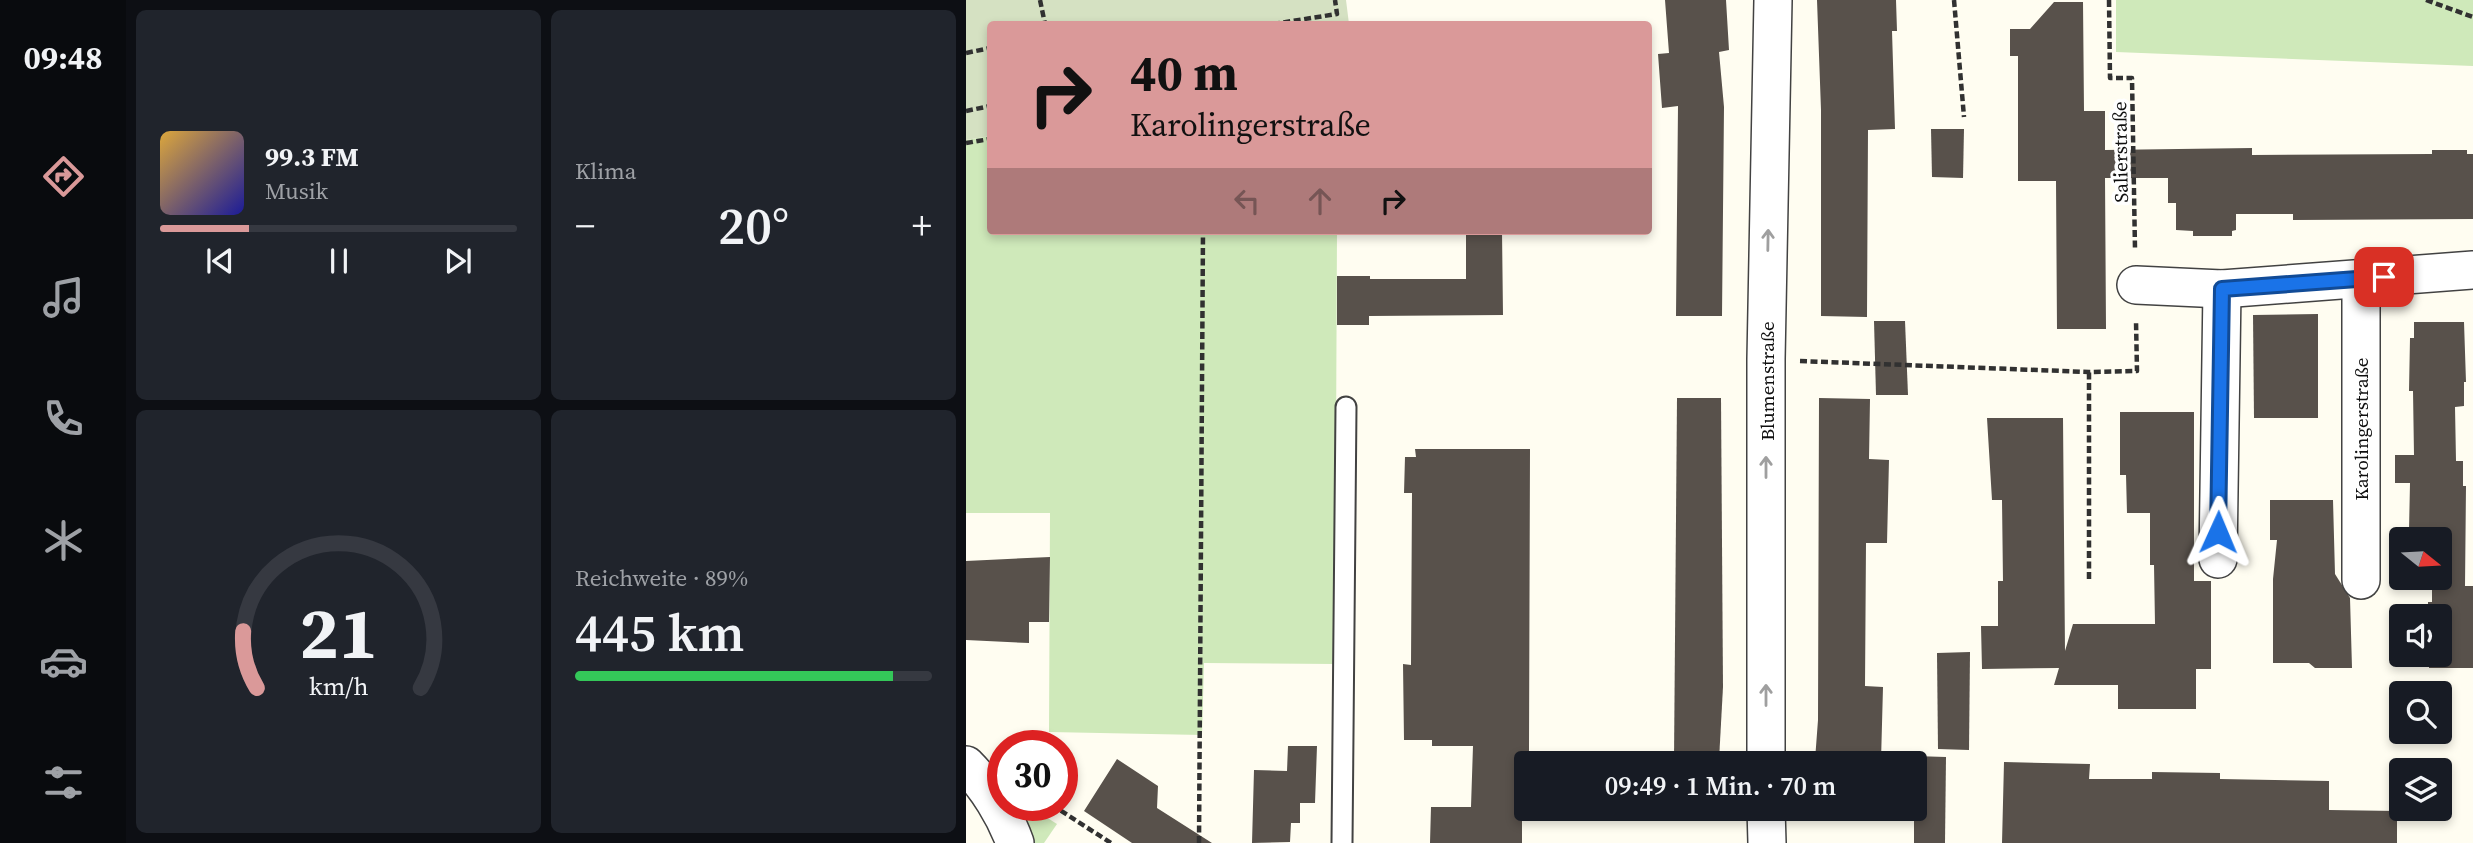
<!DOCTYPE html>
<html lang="de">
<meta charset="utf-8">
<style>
body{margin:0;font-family:"Source Serif 4",serif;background:#20242c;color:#f1f3f6;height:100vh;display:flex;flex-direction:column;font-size:26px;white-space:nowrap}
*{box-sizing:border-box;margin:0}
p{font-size:23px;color:#9ea1a6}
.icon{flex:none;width:38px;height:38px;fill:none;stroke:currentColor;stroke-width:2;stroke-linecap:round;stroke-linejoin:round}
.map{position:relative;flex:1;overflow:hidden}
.sheet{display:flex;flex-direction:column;gap:10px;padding:10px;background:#0d0f14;width:840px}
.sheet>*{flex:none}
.top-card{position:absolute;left:21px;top:21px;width:665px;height:214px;border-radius:7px;box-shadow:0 4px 10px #0003;background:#da9999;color:#111;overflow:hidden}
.needle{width:46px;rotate:108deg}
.tools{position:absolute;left:1423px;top:527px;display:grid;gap:14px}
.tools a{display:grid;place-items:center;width:63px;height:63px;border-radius:7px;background:#171b24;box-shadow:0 4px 10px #0003;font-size:35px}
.speed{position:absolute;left:21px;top:730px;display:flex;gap:14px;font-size:35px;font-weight:700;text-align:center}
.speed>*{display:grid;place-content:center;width:91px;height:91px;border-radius:50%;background:#171b24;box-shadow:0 4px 10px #0003;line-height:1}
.speed .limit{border:10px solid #d22;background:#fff;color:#111}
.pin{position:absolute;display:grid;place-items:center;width:60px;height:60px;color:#fff;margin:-30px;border-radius:14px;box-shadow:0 4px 10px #0006}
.me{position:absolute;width:77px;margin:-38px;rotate:1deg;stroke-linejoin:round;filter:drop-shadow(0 0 5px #0008)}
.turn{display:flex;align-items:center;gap:24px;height:147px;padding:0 28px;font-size:32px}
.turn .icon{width:91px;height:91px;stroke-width:2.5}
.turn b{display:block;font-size:49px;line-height:60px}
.lanes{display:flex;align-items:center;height:66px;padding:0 28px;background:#0003;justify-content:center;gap:35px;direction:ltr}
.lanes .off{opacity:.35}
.big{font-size:52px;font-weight:600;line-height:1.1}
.sheet .tile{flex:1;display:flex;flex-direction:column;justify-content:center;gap:10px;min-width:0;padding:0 24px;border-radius:10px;background:#20242c}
.sheet .dial{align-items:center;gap:0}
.dial svg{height:182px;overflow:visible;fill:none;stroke:#363941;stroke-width:7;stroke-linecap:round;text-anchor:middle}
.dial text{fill:#f1f3f6;stroke:none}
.song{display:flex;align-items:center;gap:21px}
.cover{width:84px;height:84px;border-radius:10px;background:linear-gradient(135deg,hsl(40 70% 55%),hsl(240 70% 35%))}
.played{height:7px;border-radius:4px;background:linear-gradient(90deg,#da9999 25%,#363941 25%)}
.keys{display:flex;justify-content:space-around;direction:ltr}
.heat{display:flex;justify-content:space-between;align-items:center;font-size:38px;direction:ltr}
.charge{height:10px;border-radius:5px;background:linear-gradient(90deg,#34c759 89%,#363941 0)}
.sheet .tiles{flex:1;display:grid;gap:10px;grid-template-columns:repeat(2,1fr)}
.trip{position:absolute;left:548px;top:751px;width:413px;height:70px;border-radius:7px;background:#171b24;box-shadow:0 4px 10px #0003;font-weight:600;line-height:70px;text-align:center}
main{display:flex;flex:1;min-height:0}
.menu{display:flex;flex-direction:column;width:126px;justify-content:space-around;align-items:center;background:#090b0e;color:#9ea1a6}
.menu .icon{width:49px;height:49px}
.menu .selected{color:#da9999}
.menu b{font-size:32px;color:#f1f3f6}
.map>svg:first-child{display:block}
.green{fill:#cfe9ba}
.cemetery{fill:#d5e1c2}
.building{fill:#58514b}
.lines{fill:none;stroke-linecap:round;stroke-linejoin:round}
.service-casing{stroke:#424242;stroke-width:23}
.minor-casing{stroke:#424242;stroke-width:40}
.path{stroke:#313131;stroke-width:4.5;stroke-dasharray:7 3.5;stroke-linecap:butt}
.service{stroke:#fff;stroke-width:19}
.minor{stroke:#fff;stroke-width:37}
.oneway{stroke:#9f9f9f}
.route-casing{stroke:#114b97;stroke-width:18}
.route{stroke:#1a73e8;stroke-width:12}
.labels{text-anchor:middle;stroke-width:7;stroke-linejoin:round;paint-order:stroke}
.street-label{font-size:19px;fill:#0f0f0f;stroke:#fff}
</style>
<main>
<nav class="menu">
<b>09:48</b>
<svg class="icon selected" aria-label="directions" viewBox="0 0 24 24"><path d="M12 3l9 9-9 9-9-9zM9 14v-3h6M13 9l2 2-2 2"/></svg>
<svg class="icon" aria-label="music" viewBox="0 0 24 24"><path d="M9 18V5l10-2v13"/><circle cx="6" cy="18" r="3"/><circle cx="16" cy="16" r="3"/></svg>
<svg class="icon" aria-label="phone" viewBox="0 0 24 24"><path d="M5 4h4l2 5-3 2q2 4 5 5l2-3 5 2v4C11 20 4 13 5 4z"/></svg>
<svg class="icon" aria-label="climate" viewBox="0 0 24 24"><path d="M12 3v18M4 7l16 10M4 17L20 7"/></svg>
<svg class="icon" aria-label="car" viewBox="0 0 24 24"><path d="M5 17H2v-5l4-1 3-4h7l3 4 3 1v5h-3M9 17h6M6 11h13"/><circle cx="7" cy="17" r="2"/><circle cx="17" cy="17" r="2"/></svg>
<svg class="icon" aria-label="filters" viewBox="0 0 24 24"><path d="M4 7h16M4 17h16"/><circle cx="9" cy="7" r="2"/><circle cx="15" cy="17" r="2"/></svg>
</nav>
<section class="sheet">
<div class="tiles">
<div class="tile">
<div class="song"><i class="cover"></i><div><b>99.3 FM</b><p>Musik</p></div></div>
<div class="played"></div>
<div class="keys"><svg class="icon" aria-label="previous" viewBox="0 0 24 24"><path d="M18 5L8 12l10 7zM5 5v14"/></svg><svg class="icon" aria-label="pause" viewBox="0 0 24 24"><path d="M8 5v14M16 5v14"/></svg><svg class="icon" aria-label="next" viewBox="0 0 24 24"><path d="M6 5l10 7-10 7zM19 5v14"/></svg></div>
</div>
<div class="tile"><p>Klima</p>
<div class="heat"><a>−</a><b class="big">20°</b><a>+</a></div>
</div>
<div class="tile dial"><svg viewBox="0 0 100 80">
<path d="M14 69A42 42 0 1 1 86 69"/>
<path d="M14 69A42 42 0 0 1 8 44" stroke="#da9999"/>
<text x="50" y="56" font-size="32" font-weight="700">21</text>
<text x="50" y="72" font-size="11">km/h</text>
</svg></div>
<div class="tile"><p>Reichweite · 89%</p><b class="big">445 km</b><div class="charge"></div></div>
</div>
</section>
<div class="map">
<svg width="1507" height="843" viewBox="0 0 1507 843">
<rect width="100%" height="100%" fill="#fffdf1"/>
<g class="green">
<path d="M1150,0H1507V66L1150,52Z"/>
<path d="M24,136V231H371L369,664L238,663L236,735L83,732L84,513H0V140Z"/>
<path d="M40,805H61L91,824L78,843H59Z"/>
</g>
<path class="cemetery" d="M0,0H380L383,24H24V136L0,140Z"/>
<g class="building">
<path d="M699,0H760L763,50L753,52L758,107L756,316H710L712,106L696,108L692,54L703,53Z"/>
<path d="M851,0H930L931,31H926L929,129L902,130L901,317L855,316V110Z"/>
<path d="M1088,2H1117L1118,111H1139V150L1286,148V155L1466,154V150H1501V154H1507V219L1327,220V214H1270V230L1266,231V236H1227V231L1210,230V203H1202V178H1139L1140,329H1091L1090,181H1052V56H1044V29H1064Z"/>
<path d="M965,129H998L997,178L966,177Z"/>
<path d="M500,231H536L537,315L403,316V325H371V276H404V279H500Z"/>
<path d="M1352,314V418H1288L1287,315Z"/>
<path d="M908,321H939L942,395H910Z"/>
<path d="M1448,322H1498L1500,382H1498V406L1489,407L1490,461H1497V486H1500L1499,586H1507V668H1463V654H1474V616H1462V602H1466V578H1474V539H1447V531H1443L1444,483H1429V455H1448L1447,391H1443L1444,338H1448Z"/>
<path d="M711,398H755L757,687L753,760H708Z"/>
<path d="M853,398L904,399L903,459L923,460L921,543H900L899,686L917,687L915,761L849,760L852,720Z"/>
<path d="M1154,412H1228V581H1245V669H1230V709H1152V685H1088L1093,668L1016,669L1015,626H1032V581H1037L1036,500H1026L1021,418H1097L1099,651L1107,624H1189L1188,565H1184V513H1161L1160,475H1154Z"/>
<path d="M449,449H564L563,751H560V817H556V843H464L465,807H505L507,746H466V740H438L437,664L445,665L446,493H438L439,457H450Z"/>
<path d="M1304,500H1367L1369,574L1384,598L1386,668H1349L1343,663H1307V579L1311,540H1304Z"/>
<path d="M84,557L83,622H63V643L0,640V561Z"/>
<path d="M1004,652L1003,750L972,749L971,653Z"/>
<path d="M322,746H351L349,803H334V823H325L324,842L286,843L288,770L321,771Z"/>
<path d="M948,756L980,757L979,843H948Z"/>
<path d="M151,759L192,786L191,808L246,843H166L118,811Z"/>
<path d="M1038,762L1124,764L1123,779H1186V772L1254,773V779L1363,781V810L1431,811V843H1036Z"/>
</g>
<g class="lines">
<defs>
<path id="service" d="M376,843L380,407"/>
<g id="minor">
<path d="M1170,285L1256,289L1507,270"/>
<path d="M1252,559L1256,289"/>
<path d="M1395,580V279"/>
<path d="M800,763V359L807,0"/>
<path d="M0,765C21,786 39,815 49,843"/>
<path d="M800,808L801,843"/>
</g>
</defs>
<use href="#service" class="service-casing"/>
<use href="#minor" class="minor-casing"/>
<g class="path">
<path d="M74,0L79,24"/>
<path d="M988,0L998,117"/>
<path d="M1143,0L1144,78H1166L1169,249"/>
<path d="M1460,0L1507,17"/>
<path d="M307,24L371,14L369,0"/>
<path d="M0,53L24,48"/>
<path d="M0,111L24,106"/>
<path d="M0,143L24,139"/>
<path d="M834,361L1123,372L1171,371L1170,321"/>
<path d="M1123,579V372"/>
<path d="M86,805L145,843"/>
<path d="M233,843L237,231"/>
</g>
<use href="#service" class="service"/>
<use href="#minor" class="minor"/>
</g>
<defs><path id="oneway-shaft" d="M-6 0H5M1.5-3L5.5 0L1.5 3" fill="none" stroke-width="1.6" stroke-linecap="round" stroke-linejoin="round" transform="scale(1.75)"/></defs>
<g class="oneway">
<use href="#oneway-shaft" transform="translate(802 240) rotate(-89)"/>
<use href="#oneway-shaft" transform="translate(800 467) rotate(-90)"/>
<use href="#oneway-shaft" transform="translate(800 695) rotate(-90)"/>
</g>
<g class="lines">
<defs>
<path id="route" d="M1252,532L1256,289L1418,277"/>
</defs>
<use href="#route" class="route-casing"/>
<use href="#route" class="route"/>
</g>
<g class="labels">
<g class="street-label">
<text transform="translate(1154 152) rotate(-91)" y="7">Salierstraße</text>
<text transform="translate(801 381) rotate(-90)" y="7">Blumenstraße</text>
<text transform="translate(1395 429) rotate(-90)" y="7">Karolingerstraße</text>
</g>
</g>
</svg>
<div class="tools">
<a><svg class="needle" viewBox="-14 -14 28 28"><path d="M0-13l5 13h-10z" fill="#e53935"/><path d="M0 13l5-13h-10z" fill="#9ea1a6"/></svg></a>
<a><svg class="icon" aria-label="sound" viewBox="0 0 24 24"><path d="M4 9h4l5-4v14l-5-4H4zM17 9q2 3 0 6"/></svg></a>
<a><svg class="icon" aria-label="search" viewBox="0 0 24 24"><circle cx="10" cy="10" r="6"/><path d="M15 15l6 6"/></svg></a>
<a><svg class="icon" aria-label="layers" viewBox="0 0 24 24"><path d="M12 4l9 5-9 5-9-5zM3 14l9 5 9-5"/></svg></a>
</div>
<div class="speed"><div class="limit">30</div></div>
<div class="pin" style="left:1418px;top:277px;background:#d93025"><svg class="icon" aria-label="arrive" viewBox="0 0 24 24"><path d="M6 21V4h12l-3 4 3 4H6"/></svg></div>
<svg class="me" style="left:1252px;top:532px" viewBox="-20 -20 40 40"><path d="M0-17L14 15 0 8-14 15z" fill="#1a73e8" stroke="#fff" stroke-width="4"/></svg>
<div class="trip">09:49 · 1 Min. · 70 m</div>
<div class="top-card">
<div class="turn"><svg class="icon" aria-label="right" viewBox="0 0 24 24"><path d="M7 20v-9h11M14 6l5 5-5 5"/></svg><div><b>40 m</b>Karolingerstraße</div></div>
<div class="lanes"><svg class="icon off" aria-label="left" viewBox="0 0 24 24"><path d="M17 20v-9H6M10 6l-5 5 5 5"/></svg><svg class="icon off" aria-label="ahead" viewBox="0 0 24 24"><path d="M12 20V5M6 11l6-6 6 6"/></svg><svg class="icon" aria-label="right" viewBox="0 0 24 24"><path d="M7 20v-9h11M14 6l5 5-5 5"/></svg></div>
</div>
</div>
</main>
